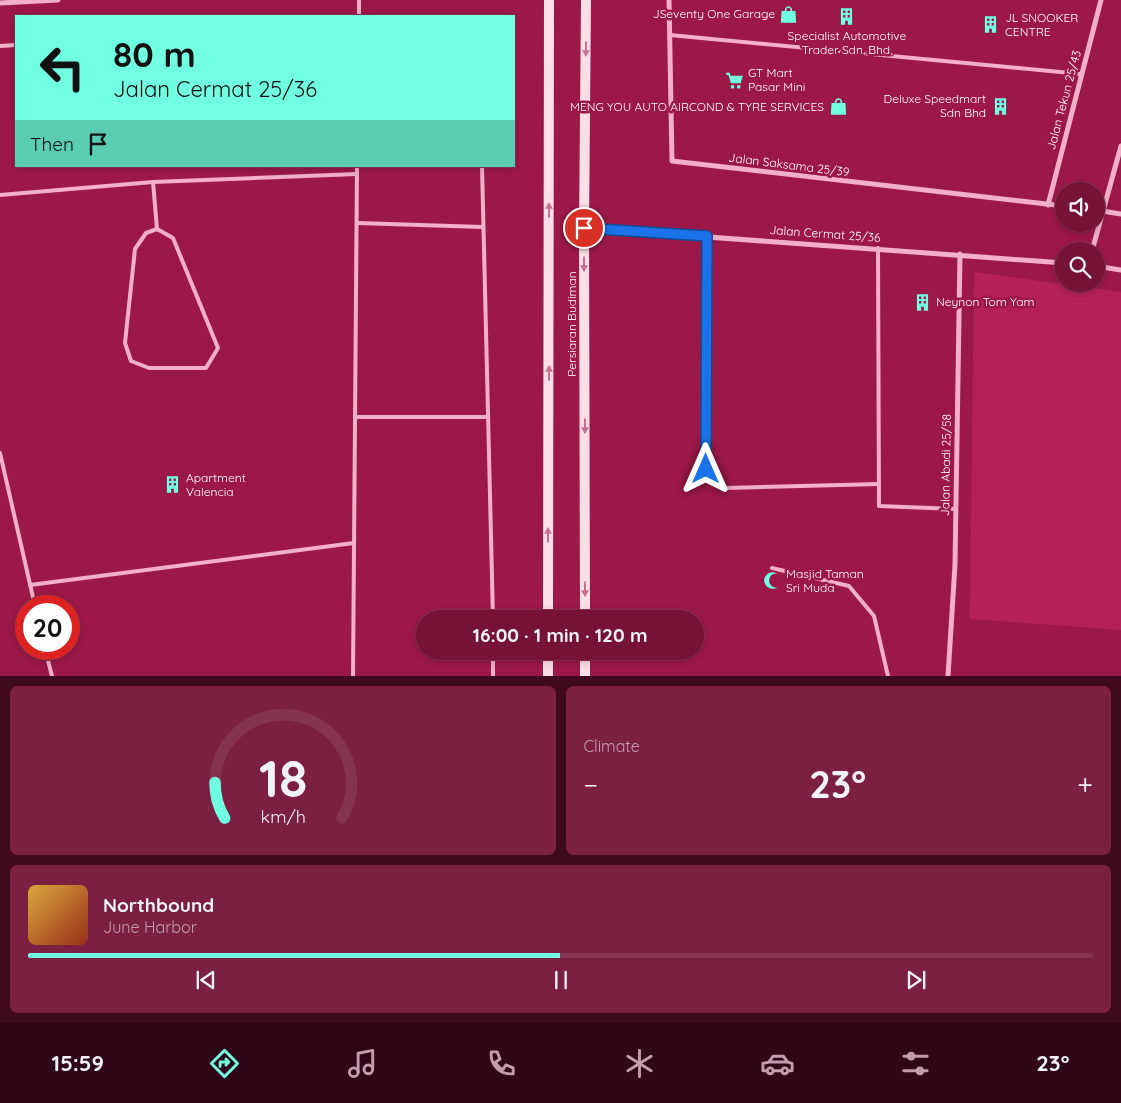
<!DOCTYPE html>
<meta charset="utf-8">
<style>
body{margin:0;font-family:Quicksand,sans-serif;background:#7c2042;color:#f1f3f6;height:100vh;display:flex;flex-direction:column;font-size:19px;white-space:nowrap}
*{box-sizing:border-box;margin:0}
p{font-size:16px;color:#c29ead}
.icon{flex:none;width:28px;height:28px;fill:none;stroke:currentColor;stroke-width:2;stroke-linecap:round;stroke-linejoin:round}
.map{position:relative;height:676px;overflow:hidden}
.sheet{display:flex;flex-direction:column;gap:10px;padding:10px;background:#400a1e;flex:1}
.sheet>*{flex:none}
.hud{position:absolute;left:15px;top:15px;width:500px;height:152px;border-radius:0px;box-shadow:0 2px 8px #0003,0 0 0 1px #863251;background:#70ffe0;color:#111;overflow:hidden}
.buttons{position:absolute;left:1055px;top:182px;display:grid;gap:10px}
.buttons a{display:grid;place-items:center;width:50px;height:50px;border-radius:50%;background:#751236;box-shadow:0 2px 8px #0003,0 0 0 1px #863251;font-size:25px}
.speed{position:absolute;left:15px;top:595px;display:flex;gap:10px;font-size:25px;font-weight:700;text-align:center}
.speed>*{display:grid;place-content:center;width:65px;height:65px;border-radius:50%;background:#751236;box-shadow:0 2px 8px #0003,0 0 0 1px #863251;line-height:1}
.speed .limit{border:8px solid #d22;background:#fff;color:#111}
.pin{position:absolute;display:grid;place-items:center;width:42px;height:42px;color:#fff;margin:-21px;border:2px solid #fff;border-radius:50%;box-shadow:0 1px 5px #0007}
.me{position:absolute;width:55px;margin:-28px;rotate:0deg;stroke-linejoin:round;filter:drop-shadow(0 0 4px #0008)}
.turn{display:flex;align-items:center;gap:18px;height:105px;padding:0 15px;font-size:22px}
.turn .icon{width:65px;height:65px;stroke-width:2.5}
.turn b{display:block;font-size:35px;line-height:42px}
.then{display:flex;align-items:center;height:48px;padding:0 15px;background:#0003;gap:10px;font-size:19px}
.big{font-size:38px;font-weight:700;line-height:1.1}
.sheet .tile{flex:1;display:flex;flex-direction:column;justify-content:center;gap:8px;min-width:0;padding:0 18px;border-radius:8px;background:#7c2042}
.sheet .dial{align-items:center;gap:0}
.dial svg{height:130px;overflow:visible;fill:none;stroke:#863251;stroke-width:7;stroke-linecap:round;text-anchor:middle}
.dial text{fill:#f1f3f6;stroke:none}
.song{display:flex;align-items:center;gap:15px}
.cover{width:60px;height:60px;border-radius:8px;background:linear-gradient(135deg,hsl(40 70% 55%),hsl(10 70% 35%))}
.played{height:5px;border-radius:2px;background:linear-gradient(90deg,#70ffe0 50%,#863251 50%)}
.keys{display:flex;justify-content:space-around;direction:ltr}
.heat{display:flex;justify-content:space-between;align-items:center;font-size:28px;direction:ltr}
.sheet .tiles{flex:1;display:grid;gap:10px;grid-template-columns:1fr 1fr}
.tile:last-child{grid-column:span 2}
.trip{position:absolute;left:416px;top:610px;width:288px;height:50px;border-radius:25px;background:#751236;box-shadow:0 2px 8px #0003,0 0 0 1px #863251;font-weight:700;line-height:50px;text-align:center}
.tab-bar{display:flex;height:80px;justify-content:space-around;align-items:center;background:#2f0716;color:#c29ead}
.tab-bar .icon{width:35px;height:35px}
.tab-bar .selected{color:#70ffe0}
.tab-bar b{font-size:22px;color:#f1f3f6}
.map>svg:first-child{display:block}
.green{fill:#b62059}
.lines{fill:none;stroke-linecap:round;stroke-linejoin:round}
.lane{stroke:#f2afc8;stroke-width:4}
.street{stroke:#f2afc8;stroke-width:5}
.secondary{stroke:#fcdee9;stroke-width:10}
.oneway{fill:#c77190}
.route-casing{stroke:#114b97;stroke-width:12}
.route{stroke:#1a73e8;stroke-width:9}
.labels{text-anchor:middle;stroke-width:5;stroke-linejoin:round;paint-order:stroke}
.poi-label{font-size:12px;fill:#fff;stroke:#9c1848;text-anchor:start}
.street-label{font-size:12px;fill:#fff;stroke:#9c1848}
</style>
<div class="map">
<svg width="1121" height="676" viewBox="0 0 1121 676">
<rect width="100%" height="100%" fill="#9c1848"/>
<path class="green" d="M974,272L1121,292V630L970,619Z"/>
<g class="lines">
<g class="lane">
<path d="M359,0V16"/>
<path d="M670,35L1081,74"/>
<path d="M0,46L16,45"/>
<path d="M482,166L493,619"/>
<path d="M153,182L157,229"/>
<path d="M0,195L153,182L357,174"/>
<path d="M357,223L483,227"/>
<path d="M157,229L173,238L218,348L206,368H149L131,361L125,343L135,249L146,233Z"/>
<path d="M707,236L706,469L713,483L725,488L879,484"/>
<path d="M878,248L879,506L956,509"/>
<path d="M356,417H488"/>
<path d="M0,453L35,606"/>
<path d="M772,568L849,586L874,616L888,676"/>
<path d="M30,585L354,543"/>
<path d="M45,649L52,676"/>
<path d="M353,676L357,166"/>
<path d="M493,676V651"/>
</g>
<g class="street">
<path d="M669,0L672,161L1064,206"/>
<path d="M0,3L58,0"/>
<path d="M1048,205L1101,0"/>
<path d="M1096,210L1121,214"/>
<path d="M584,228L1064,263"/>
<path d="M1092,251L1121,146"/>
<path d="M1096,266L1121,270"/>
<path d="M948,676L955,565L960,254"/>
</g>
<g class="secondary">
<path d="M548,619L549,0"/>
<path d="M585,619L584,228L586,0"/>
<path d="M585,651V676"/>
<path d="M548,676V651"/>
</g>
</g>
<defs><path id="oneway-solid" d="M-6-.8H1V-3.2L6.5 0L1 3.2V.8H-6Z" transform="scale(1.25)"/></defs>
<g class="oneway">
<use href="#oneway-solid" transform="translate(586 49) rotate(91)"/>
<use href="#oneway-solid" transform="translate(549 210) rotate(-90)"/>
<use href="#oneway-solid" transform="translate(584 264) rotate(90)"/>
<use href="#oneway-solid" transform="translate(549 373) rotate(-90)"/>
<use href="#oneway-solid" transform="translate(585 426) rotate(90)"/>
<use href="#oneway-solid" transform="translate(548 535) rotate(-90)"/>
<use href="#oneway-solid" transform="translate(585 589) rotate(90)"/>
</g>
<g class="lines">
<defs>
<path id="route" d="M584,228L707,236L706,469"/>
</defs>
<use href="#route" class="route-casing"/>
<use href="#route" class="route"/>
</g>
<defs>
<symbol id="shop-bare" viewBox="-9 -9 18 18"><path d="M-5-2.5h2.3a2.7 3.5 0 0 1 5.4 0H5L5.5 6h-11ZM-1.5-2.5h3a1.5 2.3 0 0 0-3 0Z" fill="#70ffe0" stroke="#9c1848" stroke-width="2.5" paint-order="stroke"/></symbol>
<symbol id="building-bare" viewBox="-9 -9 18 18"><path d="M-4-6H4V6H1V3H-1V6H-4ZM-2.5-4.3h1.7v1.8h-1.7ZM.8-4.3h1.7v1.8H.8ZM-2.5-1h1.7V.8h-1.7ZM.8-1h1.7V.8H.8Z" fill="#70ffe0" stroke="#9c1848" stroke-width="2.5" paint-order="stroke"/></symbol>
<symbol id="supermarket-bare" viewBox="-9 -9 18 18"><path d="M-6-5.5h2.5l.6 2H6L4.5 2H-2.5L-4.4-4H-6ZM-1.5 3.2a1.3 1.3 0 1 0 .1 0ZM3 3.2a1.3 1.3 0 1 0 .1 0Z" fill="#70ffe0" stroke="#9c1848" stroke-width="2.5" paint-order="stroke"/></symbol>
<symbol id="mosque-bare" viewBox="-9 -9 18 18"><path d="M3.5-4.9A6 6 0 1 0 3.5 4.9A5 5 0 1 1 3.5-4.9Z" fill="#70ffe0" stroke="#9c1848" stroke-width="2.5" paint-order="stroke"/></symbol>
</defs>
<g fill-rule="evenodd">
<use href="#shop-bare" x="776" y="2" width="25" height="25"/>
<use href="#building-bare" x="834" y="4" width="25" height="25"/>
<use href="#building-bare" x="978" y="12" width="25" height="25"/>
<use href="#supermarket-bare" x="722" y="68" width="25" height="25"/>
<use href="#building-bare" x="988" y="94" width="25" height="25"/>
<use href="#shop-bare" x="826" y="94" width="25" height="25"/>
<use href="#building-bare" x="910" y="290" width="25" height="25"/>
<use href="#building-bare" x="160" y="472" width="25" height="25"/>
<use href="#mosque-bare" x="760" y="568" width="25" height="25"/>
</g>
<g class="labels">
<g class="poi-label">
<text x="775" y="18" text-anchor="end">JSeventy One Garage</text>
<text x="1005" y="22">JL SNOOKER<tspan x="1005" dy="14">CENTRE</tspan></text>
<text x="847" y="40" text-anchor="middle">Specialist Automotive<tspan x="847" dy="14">Trader Sdn. Bhd.</tspan></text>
<text x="748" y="77">GT Mart<tspan x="748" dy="14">Pasar Mini</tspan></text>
<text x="986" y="103" text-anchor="end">Deluxe Speedmart<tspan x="986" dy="14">Sdn Bhd</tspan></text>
<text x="824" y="111" text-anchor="end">MENG YOU AUTO AIRCOND &amp; TYRE SERVICES</text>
<text x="936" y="306">Neynon Tom Yam</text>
<text x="186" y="482">Apartment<tspan x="186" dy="14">Valencia</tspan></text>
<text x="786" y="578">Masjid Taman<tspan x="786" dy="14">Sri Muda</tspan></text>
</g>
<g class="street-label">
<text transform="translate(1064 100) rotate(-75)" y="4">Jalan Tekun 25/43</text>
<text transform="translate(789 165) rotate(7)" y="4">Jalan Saksama 25/39</text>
<text transform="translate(825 234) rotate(4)" y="4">Jalan Cermat 25/36</text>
<text transform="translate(572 324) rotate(-90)" y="4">Persiaran Budiman</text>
<text transform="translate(946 465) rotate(-89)" y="4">Jalan Abadi 25/58</text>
</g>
</g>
</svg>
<div class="buttons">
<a><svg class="icon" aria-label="sound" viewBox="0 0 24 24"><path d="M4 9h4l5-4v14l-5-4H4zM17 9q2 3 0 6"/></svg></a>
<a><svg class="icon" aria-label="search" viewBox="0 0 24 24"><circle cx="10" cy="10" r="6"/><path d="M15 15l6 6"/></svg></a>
</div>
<div class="speed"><div class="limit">20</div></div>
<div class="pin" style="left:584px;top:228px;background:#d93025"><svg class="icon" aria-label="arrive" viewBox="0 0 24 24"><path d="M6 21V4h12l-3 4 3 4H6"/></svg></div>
<svg class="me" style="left:706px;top:469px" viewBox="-20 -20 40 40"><path d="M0-17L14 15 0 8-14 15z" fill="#1a73e8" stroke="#fff" stroke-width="4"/></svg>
<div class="trip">16:00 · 1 min · 120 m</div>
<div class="hud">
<div class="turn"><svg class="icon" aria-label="left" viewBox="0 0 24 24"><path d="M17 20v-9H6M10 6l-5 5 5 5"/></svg><div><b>80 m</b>Jalan Cermat 25/36</div></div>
<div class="then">Then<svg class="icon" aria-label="arrive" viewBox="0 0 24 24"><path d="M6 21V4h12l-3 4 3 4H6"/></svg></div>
</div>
</div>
<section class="sheet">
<div class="tiles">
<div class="tile dial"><svg viewBox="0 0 100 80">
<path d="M14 69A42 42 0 1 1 86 69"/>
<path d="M14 69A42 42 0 0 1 8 47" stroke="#70ffe0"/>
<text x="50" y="56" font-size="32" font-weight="700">18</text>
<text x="50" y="72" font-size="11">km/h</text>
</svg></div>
<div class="tile"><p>Climate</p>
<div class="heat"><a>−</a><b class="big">23°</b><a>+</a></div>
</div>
<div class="tile">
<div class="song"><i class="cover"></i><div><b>Northbound</b><p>June Harbor</p></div></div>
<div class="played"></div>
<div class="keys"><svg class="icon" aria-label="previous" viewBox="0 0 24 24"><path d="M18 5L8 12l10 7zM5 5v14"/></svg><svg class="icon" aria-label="pause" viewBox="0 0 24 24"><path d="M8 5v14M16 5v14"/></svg><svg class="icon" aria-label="next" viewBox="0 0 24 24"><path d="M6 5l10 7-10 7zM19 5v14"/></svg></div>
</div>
</div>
</section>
<nav class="tab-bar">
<b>15:59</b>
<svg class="icon selected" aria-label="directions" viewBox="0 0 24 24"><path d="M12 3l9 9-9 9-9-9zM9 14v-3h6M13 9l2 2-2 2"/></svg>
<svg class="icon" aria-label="music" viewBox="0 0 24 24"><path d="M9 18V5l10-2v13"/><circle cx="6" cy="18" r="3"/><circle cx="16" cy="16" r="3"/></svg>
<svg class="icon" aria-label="phone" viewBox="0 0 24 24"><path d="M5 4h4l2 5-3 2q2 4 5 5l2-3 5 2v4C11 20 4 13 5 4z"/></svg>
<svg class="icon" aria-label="climate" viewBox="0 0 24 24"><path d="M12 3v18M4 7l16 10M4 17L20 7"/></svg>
<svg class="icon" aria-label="car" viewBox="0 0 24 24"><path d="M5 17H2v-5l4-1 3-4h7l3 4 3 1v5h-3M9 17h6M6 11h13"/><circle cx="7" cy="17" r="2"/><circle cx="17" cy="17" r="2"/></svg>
<svg class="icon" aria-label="filters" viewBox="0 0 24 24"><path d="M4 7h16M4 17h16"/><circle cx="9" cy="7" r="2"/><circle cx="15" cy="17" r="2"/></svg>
<b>23°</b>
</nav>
